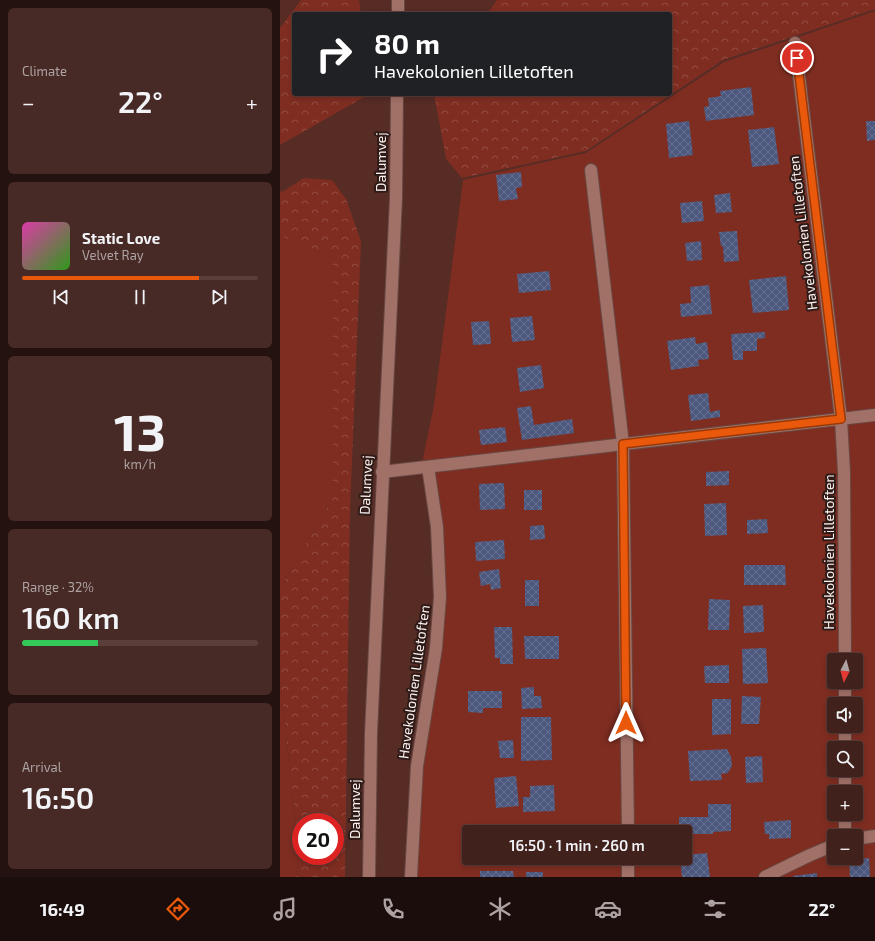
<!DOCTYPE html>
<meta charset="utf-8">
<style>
body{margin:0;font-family:"Exo 2",sans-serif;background:#472925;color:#f1f3f6;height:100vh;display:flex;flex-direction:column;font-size:15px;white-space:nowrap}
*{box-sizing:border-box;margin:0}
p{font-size:13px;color:#aea3a3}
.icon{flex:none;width:22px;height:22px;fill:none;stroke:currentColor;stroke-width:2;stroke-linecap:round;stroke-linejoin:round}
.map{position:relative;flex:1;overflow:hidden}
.panel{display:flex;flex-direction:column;gap:8px;padding:8px;background:#23120f;width:280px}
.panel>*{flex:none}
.top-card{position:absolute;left:12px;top:12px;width:380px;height:84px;border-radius:4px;box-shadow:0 2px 6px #0003,0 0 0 1px #593e3b;background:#202124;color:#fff;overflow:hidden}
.needle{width:26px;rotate:186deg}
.tools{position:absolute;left:547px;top:653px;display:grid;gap:8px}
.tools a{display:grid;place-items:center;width:36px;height:36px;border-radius:4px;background:#40211c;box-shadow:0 2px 6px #0003,0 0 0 1px #593e3b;font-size:20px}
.speed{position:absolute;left:12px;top:813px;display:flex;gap:8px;font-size:20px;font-weight:700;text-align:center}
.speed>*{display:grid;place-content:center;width:52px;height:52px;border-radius:50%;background:#40211c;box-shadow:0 2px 6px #0003,0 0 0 1px #593e3b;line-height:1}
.speed .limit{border:6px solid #d22;background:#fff;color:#111}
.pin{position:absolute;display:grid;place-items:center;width:34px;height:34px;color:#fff;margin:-17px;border:2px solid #fff;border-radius:50%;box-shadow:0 1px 4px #0007}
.me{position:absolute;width:44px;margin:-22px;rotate:0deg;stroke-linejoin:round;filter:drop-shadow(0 0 3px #0008)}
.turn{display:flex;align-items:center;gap:14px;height:84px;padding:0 16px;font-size:18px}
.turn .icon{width:52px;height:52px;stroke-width:2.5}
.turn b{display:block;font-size:28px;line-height:34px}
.big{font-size:30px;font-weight:600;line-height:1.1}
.panel .card{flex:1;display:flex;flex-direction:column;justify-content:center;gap:6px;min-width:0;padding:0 14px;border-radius:6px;background:#472925}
.panel .dial{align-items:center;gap:0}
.dial b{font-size:52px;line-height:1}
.song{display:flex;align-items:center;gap:12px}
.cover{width:48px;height:48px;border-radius:6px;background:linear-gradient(135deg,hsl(320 70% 55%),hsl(110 70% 35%))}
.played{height:4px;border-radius:2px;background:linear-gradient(90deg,#ea580c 75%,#593e3b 75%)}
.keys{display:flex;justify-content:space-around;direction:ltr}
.heat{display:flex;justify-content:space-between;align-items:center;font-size:22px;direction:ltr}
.charge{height:6px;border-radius:3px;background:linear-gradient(90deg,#34c759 32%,#593e3b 0)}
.trip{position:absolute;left:182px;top:825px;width:230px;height:40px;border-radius:4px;background:#40211c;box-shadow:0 2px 6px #0003,0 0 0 1px #593e3b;font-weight:600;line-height:40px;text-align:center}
.tab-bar{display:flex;height:64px;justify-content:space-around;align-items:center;background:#1a0d0b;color:#aea3a3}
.tab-bar .icon{width:28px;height:28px}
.tab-bar .on{color:#ea580c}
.tab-bar b{font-size:18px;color:#f1f3f6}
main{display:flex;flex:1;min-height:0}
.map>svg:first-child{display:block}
.forest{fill:url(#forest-crowns);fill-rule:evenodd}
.garden{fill:#7f2d21;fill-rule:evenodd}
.building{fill:url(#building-cross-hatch)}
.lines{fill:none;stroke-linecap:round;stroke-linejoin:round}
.minor-casing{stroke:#684843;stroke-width:14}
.minor{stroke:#a17168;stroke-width:12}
.route-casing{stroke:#983908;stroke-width:10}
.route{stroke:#ea580c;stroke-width:7}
.labels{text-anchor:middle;stroke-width:4;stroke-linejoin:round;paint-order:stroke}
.street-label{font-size:14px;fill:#fcf1ef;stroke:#2e1b17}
</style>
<main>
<section class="panel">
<div class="card"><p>Climate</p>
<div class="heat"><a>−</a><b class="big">22°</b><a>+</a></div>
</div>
<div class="card">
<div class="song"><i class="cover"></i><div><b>Static Love</b><p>Velvet Ray</p></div></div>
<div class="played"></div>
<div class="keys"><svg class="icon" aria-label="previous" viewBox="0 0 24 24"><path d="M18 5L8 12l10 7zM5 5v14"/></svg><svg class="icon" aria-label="pause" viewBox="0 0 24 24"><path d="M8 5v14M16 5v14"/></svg><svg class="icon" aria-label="next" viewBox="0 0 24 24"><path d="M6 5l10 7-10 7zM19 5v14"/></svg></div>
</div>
<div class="card dial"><b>13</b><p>km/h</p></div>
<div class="card"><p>Range · 32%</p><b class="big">160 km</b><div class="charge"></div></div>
<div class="card"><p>Arrival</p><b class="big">16:50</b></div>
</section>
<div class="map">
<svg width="595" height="877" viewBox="0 0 595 877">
<defs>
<pattern id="forest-crowns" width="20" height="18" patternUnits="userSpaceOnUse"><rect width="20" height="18" fill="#7f2d21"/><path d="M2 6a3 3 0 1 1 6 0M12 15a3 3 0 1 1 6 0" fill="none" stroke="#924c42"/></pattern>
<pattern id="building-cross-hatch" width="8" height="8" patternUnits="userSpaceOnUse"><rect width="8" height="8" fill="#4d587e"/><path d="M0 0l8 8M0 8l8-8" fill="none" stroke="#687091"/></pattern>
</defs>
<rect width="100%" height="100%" fill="#562c25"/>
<g class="forest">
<path d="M21,0H79L81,14H14V94H86V96L0,145V28Z"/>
<path d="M217,0H595V9L443,60L306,151L182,178L166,159L154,94H390V14H207Z"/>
<path d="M24,178L52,180L66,199L81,241L70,510L65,877H16L19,855L0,679V588L53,498V257L0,236V191L2,192ZM21,822H55V856H21Z"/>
</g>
<g class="garden">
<path d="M595,11V877H126L153,612L152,535L141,468L154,405L183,180L306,153L444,62ZM554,660H576V682H554ZM554,704H576V726H554ZM554,748H576V770H554ZM554,792H576V814H554ZM189,832H405V858H189ZM554,836H576V858H554Z"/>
<path d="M0,236L53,256V498L0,588Z"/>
<path d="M0,679L19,855L16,877H0Z"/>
</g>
<g class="building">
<path d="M471,87L474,115L426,121L424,107L429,106L428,98L441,96L440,91Z"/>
<path d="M409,121L413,155L389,158L386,124Z"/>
<path d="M586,121H595V140L587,141Z"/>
<path d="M494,127L499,164L472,167L468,130Z"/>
<path d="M241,172L242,187L236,188L238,199L219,201L216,175Z"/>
<path d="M450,193L452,212L436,213L434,195Z"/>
<path d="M422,201L424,221L402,223L400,203Z"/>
<path d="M457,231L459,261L444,262L443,246H441L439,232Z"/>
<path d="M421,241L422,260L407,261L405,243Z"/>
<path d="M269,271L271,290L239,293L237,274Z"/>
<path d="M506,276L509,310L473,313L469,280Z"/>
<path d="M429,285L432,314L401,317L400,304L411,303L410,287Z"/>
<path d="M252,316L255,340L232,342L230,318Z"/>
<path d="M209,321L211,344L193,345L191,322Z"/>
<path d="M485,332V338L477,339V351H463V360H453L451,334Z"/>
<path d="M415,337L416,344L427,342L429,359L418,360L419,366L391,370L387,341Z"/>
<path d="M261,365L264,388L240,392L237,368Z"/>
<path d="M428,393L430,412L440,410V417L411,421L408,395Z"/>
<path d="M251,406L254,425L292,419L294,433L242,440L237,408Z"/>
<path d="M225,427L227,442L201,445L199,430Z"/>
<path d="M449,471V485L426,486V472Z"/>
<path d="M224,483L225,509L200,510L199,484Z"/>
<rect x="244" y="490" width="18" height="20"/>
<path d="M446,503L447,535L425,536L424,504Z"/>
<path d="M487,519L488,533L467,534V520Z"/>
<path d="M264,525L265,539L250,540V526Z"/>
<path d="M224,540L225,559L196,561L195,542Z"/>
<path d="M464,565H505L506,585H464Z"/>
<path d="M219,569L221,588L211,590L210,584L201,586L199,572Z"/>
<rect x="245" y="580" width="14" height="26"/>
<path d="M429,599L450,600L449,630H428Z"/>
<path d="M483,605L484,632L464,633L463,606Z"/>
<path d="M214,627H232L233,664H220V658H215Z"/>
<path d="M244,636H279V659H245Z"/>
<path d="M486,648L488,683L463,684L462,649Z"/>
<path d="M449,665V683H425L424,666Z"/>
<path d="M254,687V696H261L262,708L242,709L241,688Z"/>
<path d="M188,691H222V708H203V713L188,712Z"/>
<path d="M462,696L481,697L479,724H461Z"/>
<path d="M432,699H451V734L432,735Z"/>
<path d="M241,717H271L272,760L241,761Z"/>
<path d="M233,740L234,758H220L218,741Z"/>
<path d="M447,749L451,757L452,766L448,773L441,774L442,780L410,781L408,751Z"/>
<path d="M482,756L483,782L466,783L465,757Z"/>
<path d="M236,776L239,806L216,808L214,778Z"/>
<path d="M274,785L275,811L243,812V797H250V786Z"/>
<path d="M428,804H451V831L433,832V834H405V832H399V817H428Z"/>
<path d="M511,820V838L489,839V834H485L484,822Z"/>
<path d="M427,853L430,877H402L400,858H405V855Z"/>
<path d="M262,858H277V862L262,863Z"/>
<path d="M589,858L590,877H570L569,859Z"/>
<path d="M200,871H233L234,877H200Z"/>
<rect x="246" y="872" width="17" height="5"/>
<path d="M537,873V877H513V876Z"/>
</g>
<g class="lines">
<defs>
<g id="minor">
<path d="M118,14V0"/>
<path d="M515,43L561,419L564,472L565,660"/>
<path d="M311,170L343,444L348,832"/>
<path d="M102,472L595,415"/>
<path d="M565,682V704"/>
<path d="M565,726V748"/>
<path d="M565,770V792"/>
<path d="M565,814V836"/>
<path d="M576,839L595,836"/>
<path d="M348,858V877"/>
<path d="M89,877L91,733L116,198L117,94"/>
<path d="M131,877L137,766L156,648L160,597L157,527L148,467"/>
<path d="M485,877L528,856L554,845"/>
</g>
</defs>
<use href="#minor" class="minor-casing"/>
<use href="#minor" class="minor"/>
</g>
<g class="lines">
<defs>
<path id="route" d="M346,723L343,444L561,419L517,58"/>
</defs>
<use href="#route" class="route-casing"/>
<use href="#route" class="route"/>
</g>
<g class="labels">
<g class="street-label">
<text transform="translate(101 162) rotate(-90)" y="5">Dalumvej</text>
<text transform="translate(523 233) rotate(-97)" y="5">Havekolonien Lilletoften</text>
<text transform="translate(86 485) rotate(-87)" y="5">Dalumvej</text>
<text transform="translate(549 552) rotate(-90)" y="5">Havekolonien Lilletoften</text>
<text transform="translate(134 682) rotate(-82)" y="5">Havekolonien Lilletoften</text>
<text transform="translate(75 809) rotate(-90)" y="5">Dalumvej</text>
</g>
</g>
</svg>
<div class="tools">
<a><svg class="needle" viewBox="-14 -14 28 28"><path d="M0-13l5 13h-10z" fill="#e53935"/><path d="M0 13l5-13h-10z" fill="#aea3a3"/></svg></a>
<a><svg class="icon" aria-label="sound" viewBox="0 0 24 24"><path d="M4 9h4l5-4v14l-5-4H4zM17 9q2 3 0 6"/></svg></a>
<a><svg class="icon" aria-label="search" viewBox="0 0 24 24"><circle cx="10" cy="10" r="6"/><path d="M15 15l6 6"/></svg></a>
<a>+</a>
<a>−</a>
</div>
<div class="speed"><div class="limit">20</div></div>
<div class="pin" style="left:517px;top:58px;background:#d93025"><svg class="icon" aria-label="arrive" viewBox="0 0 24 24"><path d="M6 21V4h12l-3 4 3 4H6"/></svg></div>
<svg class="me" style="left:346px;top:723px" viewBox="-20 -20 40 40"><path d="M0-17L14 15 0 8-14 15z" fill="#ea580c" stroke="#fff" stroke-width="4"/></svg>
<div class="trip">16:50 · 1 min · 260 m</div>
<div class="top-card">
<div class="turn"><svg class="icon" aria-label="right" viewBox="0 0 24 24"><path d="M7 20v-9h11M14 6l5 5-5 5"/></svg><div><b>80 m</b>Havekolonien Lilletoften</div></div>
</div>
</div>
</main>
<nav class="tab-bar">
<b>16:49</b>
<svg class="icon on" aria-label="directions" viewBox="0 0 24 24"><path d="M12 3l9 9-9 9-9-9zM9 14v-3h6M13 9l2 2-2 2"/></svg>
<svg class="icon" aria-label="music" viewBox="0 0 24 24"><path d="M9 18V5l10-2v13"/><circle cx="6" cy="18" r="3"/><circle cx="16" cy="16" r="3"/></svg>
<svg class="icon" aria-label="phone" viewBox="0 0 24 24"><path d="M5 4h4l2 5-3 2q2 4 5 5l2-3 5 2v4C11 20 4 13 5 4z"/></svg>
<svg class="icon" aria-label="climate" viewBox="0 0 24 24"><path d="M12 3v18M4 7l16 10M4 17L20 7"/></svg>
<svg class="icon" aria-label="car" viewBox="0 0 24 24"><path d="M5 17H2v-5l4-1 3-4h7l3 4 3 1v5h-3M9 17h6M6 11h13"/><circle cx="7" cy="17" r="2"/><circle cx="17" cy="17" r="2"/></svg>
<svg class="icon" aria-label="filters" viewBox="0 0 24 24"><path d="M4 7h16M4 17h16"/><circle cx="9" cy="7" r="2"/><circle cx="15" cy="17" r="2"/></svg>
<b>22°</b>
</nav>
